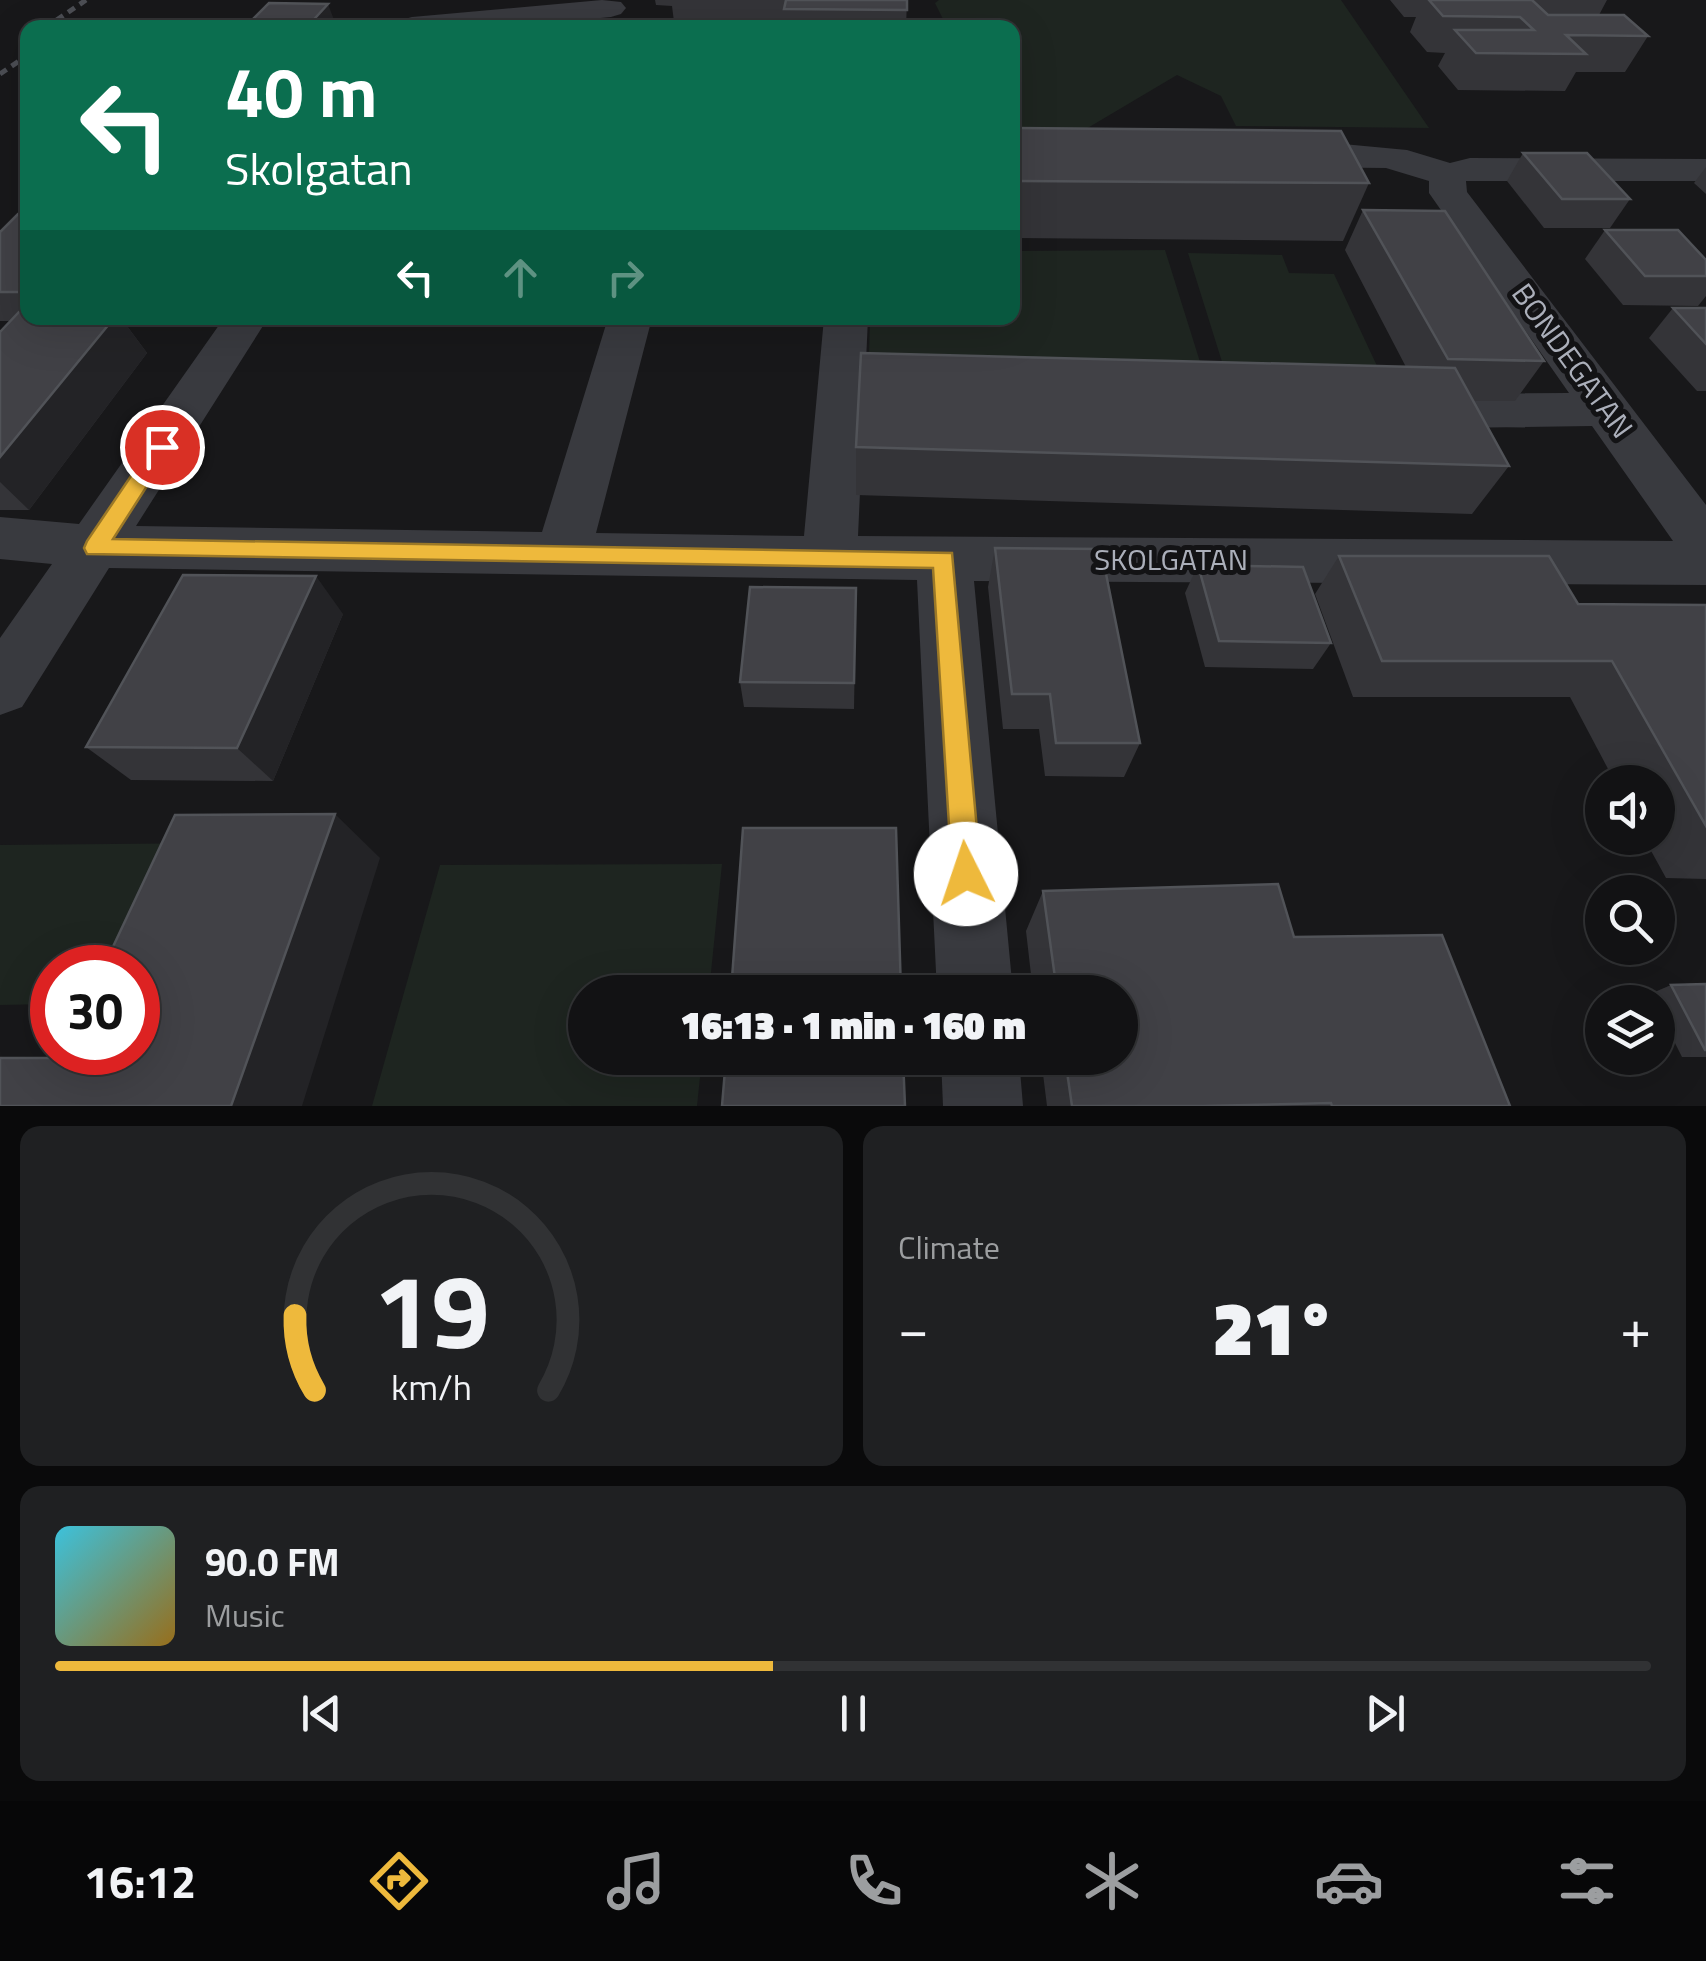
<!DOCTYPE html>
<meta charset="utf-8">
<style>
body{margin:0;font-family:"Titillium Web",sans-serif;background:#1f2022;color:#f1f3f6;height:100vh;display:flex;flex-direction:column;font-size:38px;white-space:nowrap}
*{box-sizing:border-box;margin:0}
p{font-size:32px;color:#9c9ea0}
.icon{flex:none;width:55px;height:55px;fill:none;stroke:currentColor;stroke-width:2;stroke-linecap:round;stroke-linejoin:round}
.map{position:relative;height:1106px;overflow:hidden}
.panel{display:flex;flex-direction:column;gap:20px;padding:20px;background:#0a0a0b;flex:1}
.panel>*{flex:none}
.top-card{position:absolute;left:20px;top:20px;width:1000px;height:305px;border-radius:20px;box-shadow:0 10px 40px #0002,0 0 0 2px #313234;background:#0b6e4f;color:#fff;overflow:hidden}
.fabs{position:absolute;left:1585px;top:765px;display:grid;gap:20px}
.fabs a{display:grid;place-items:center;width:90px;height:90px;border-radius:50%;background:#121214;box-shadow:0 10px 40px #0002,0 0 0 2px #313234;font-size:50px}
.speed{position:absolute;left:30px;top:945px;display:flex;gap:20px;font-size:50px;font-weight:700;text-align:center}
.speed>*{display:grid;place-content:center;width:130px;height:130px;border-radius:50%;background:#121214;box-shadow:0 10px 40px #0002,0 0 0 2px #313234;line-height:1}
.speed .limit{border:15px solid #d22;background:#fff;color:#111}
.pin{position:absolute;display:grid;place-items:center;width:85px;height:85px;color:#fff;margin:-42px;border:5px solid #fff;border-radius:50%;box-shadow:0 2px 10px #0007}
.me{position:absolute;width:110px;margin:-55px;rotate:356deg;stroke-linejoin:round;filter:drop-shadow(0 0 8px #0008)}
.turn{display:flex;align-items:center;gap:35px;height:210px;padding:0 40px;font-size:45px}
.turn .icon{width:130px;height:130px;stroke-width:2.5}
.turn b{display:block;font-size:70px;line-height:85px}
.lanes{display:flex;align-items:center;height:95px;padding:0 40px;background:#0003;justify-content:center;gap:50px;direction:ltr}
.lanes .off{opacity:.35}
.big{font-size:75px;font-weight:800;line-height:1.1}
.panel .tile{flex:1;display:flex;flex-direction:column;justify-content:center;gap:15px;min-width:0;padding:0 35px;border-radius:20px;background:#1f2022}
.panel .dial{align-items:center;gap:0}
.dial svg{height:260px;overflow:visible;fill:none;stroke:#313234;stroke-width:7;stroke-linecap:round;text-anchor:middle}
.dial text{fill:#f1f3f6;stroke:none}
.song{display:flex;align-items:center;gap:30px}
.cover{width:120px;height:120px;border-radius:15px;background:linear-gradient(135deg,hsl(190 70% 55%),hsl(40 70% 35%))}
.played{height:10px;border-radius:5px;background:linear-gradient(90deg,#eeb93c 45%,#313234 45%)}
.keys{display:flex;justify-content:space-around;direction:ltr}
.heat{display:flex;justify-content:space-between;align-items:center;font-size:55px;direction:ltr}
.panel .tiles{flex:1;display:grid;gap:20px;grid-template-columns:1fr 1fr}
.tile:last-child{grid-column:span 2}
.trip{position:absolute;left:568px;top:975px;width:570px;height:100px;border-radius:50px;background:#121214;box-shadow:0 10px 40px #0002,0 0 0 2px #313234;font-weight:800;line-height:100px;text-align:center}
.dock{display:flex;height:160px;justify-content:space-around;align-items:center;background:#070708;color:#9c9ea0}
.dock .icon{width:70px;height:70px}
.dock .current{color:#eeb93c}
.dock b{font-size:45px;color:#f1f3f6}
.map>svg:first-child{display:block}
.green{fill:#1e2520}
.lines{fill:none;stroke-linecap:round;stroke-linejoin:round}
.minor{fill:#393a3f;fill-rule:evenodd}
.rail{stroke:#4c4e54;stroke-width:5;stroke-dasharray:8 6;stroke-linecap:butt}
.wall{fill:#343438}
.shaded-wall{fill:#232326}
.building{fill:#414146;stroke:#515358;stroke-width:2.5}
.route{fill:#eeb93c;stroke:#9b7827;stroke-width:2.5}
.labels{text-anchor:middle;stroke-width:10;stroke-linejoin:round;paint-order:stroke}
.street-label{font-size:30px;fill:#abafba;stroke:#131315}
</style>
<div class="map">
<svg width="1706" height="1106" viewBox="0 0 1706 1106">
<rect width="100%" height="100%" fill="#18181a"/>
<g class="green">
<path d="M939,0H1341L1429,128L1236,126L1221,96L1177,75L1064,142L1013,133L1012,28L947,27L935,3Z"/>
<path d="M1165,250L1211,397L868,391L870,318H1012L1013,251Z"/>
<path d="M1188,253L1282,255L1289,273L1334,274L1385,383L1233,397Z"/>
<path d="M221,843L138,968H52V1004L0,1005V845Z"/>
<path d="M722,864L709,992H585V1058H702L697,1106H372L440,865Z"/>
</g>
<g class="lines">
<g class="minor">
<path d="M602,0L621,2L626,8L621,14L611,17L495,28L397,26L401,20L412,17Z"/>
<path d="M1343,144L1407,150L1450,163L1470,158L1706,159V181H1466L1467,192L1706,505V585L974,581L1013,992H937L917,580L109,568L22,707L0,715V638L52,564L0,559V517L79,524L224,318H268L136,526L542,532L608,318H652L596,533L804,536L824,318H868L858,536L1673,541L1592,426L1448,428L1431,423L1424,411L1431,399L1448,394L1569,393L1429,193V181L1386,168L1279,167L1266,164L1261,156L1266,148Z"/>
<path d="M941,1058H1019L1023,1106H943Z"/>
</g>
<g class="rail">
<path d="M45,28L86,0"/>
<path d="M0,74L28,55"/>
</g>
</g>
<g class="wall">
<path d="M655,0H907L906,28H705V23L674,22L672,6L656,5Z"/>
<path d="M1390,0H1607L1599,15L1648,36L1625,72H1576L1565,91L1458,90L1438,66L1445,53L1427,52L1410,32L1416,17H1404Z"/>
<path d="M1012,128L1369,183L1343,241L1012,238Z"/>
<path d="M1523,153L1630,199L1610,228H1544L1507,181Z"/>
<path d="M1706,167V194L1694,183Z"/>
<path d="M1363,210L1544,361L1515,401H1473L1509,466L1472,514L856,495V447L1406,367L1345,250Z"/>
<path d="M28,214V318H121L147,353L29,510H0V332L10,321H0V232Z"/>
<path d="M1605,230L1706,260V296L1698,306L1623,305L1585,259Z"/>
<path d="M1673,308H1706V391H1697L1649,338Z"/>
<path d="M995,548L1140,743L1124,777L1045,776L1039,729H1003L988,587Z"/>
<path d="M1339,556L1578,604L1706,605V879L1666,878L1644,838H1658V782H1615L1570,697H1353L1315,594Z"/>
<path d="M1198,565L1331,643L1313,669L1205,667L1185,593Z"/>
<path d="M856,588L854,709L744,707L740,682Z"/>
<path d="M343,614L273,781L131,780L86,747Z"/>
<path d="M1043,891L1294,937L1510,1106H1047L1041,1058H1120V992H1033L1026,931Z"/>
<path d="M1706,984V1057H1682L1658,1009V1002H1654L1650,994L1671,985Z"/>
</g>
<g class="shaded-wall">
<path d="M328,4L337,28H306Z"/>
<path d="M114,318H121L147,353L29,510L0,482V457Z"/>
<path d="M316,576L343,614L273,781L237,748Z"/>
<path d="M335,814L380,858L302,1106H231Z"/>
</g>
<g class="building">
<path d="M786,0H907V10L784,9Z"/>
<path d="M1429,0H1532L1548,15H1624L1648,36L1566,35L1586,54L1476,53L1455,30H1534L1520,17L1443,16Z"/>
<path d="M269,3L328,4L306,28H244Z"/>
<path d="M1012,128L1341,131L1369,183L1012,181Z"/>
<path d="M1523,153H1587L1630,199H1562Z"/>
<path d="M1363,210L1445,211L1544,361L1448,359Z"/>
<path d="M18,214H28V288L23,292H0V232Z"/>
<path d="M1605,230H1678L1706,260V276H1645Z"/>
<path d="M1673,308H1706V344Z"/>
<path d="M19,312H28V318H114L0,457V332Z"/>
<path d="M861,353L1455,368L1509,466L856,447Z"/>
<path d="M995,548L1101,549L1140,743H1056L1050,694H1012Z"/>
<path d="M1339,556H1549L1578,604L1706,605V826L1612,661H1382Z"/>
<path d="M1198,565L1303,567L1331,643L1219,641Z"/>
<path d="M183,575L316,576L237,748L86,747Z"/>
<path d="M750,587L856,588L854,683L740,682Z"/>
<path d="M335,814L231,1106H0V1058H61L63,1052H138V968H103L175,815Z"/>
<path d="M743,828H896L901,992H731Z"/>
<path d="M1278,884L1294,937L1442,935L1510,1106H1332L1331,1103L1203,1106H1072L1065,1058H1120V992H1057L1043,891Z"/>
<path d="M1706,984V1050H1705L1671,985Z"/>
<path d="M726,1058H903L905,1106H722Z"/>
</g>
<path class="route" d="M162,440L172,447L113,539L952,553L981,874L977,884L966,889L956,884L952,874L933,568L87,554L84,548L87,541L154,442Z"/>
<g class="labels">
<g class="street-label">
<text transform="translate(1572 361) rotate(54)" y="10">BONDEGATAN</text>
<text x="1171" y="570">SKOLGATAN</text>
</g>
</g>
</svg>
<div class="fabs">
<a><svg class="icon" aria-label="sound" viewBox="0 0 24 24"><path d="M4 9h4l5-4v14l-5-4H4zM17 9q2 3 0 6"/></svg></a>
<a><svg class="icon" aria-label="search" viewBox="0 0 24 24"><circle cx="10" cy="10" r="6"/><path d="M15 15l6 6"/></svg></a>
<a><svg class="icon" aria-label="layers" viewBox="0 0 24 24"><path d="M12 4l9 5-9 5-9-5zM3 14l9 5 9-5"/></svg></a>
</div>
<div class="speed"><div class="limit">30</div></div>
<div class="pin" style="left:162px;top:447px;background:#d93025"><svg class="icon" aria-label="arrive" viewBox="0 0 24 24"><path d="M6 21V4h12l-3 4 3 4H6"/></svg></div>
<svg class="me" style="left:966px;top:874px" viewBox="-20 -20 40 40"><circle r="19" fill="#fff"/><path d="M0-13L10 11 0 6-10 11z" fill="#eeb93c"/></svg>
<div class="trip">16:13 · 1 min · 160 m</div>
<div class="top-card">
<div class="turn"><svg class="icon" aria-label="left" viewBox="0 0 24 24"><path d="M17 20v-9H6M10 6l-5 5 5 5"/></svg><div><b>40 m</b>Skolgatan</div></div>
<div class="lanes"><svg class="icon" aria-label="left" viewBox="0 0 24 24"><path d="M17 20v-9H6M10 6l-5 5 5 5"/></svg><svg class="icon off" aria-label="ahead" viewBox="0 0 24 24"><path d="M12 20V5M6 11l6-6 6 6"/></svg><svg class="icon off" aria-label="right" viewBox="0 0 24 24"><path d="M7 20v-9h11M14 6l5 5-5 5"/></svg></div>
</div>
</div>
<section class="panel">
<div class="tiles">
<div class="tile dial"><svg viewBox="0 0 100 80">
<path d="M14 69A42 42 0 1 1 86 69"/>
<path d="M14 69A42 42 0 0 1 8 46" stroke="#eeb93c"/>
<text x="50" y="56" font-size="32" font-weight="700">19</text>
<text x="50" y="72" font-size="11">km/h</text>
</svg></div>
<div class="tile"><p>Climate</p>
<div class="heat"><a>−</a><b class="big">21°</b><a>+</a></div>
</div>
<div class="tile">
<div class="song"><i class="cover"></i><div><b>90.0 FM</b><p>Music</p></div></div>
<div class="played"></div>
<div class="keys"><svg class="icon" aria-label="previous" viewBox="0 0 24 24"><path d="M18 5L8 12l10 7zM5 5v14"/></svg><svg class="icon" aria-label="pause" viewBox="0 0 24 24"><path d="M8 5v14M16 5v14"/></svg><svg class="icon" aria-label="next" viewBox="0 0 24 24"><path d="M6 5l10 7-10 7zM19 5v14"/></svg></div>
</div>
</div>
</section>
<nav class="dock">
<b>16:12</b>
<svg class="icon current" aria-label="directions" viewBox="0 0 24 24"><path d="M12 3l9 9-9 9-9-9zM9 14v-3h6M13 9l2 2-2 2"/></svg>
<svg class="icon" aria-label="music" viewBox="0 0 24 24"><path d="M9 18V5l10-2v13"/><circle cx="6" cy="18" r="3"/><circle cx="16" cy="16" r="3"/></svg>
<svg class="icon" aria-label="phone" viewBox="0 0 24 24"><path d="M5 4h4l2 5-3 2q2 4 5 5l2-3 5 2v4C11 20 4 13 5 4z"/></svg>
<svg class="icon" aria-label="climate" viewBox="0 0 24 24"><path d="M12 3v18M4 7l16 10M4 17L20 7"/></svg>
<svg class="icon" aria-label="car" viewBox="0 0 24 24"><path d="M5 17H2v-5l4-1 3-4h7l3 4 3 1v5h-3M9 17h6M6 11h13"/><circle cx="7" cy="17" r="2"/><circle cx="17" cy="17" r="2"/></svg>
<svg class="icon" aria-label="filters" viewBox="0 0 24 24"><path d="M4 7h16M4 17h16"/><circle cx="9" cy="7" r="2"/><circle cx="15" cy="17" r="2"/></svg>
</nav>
